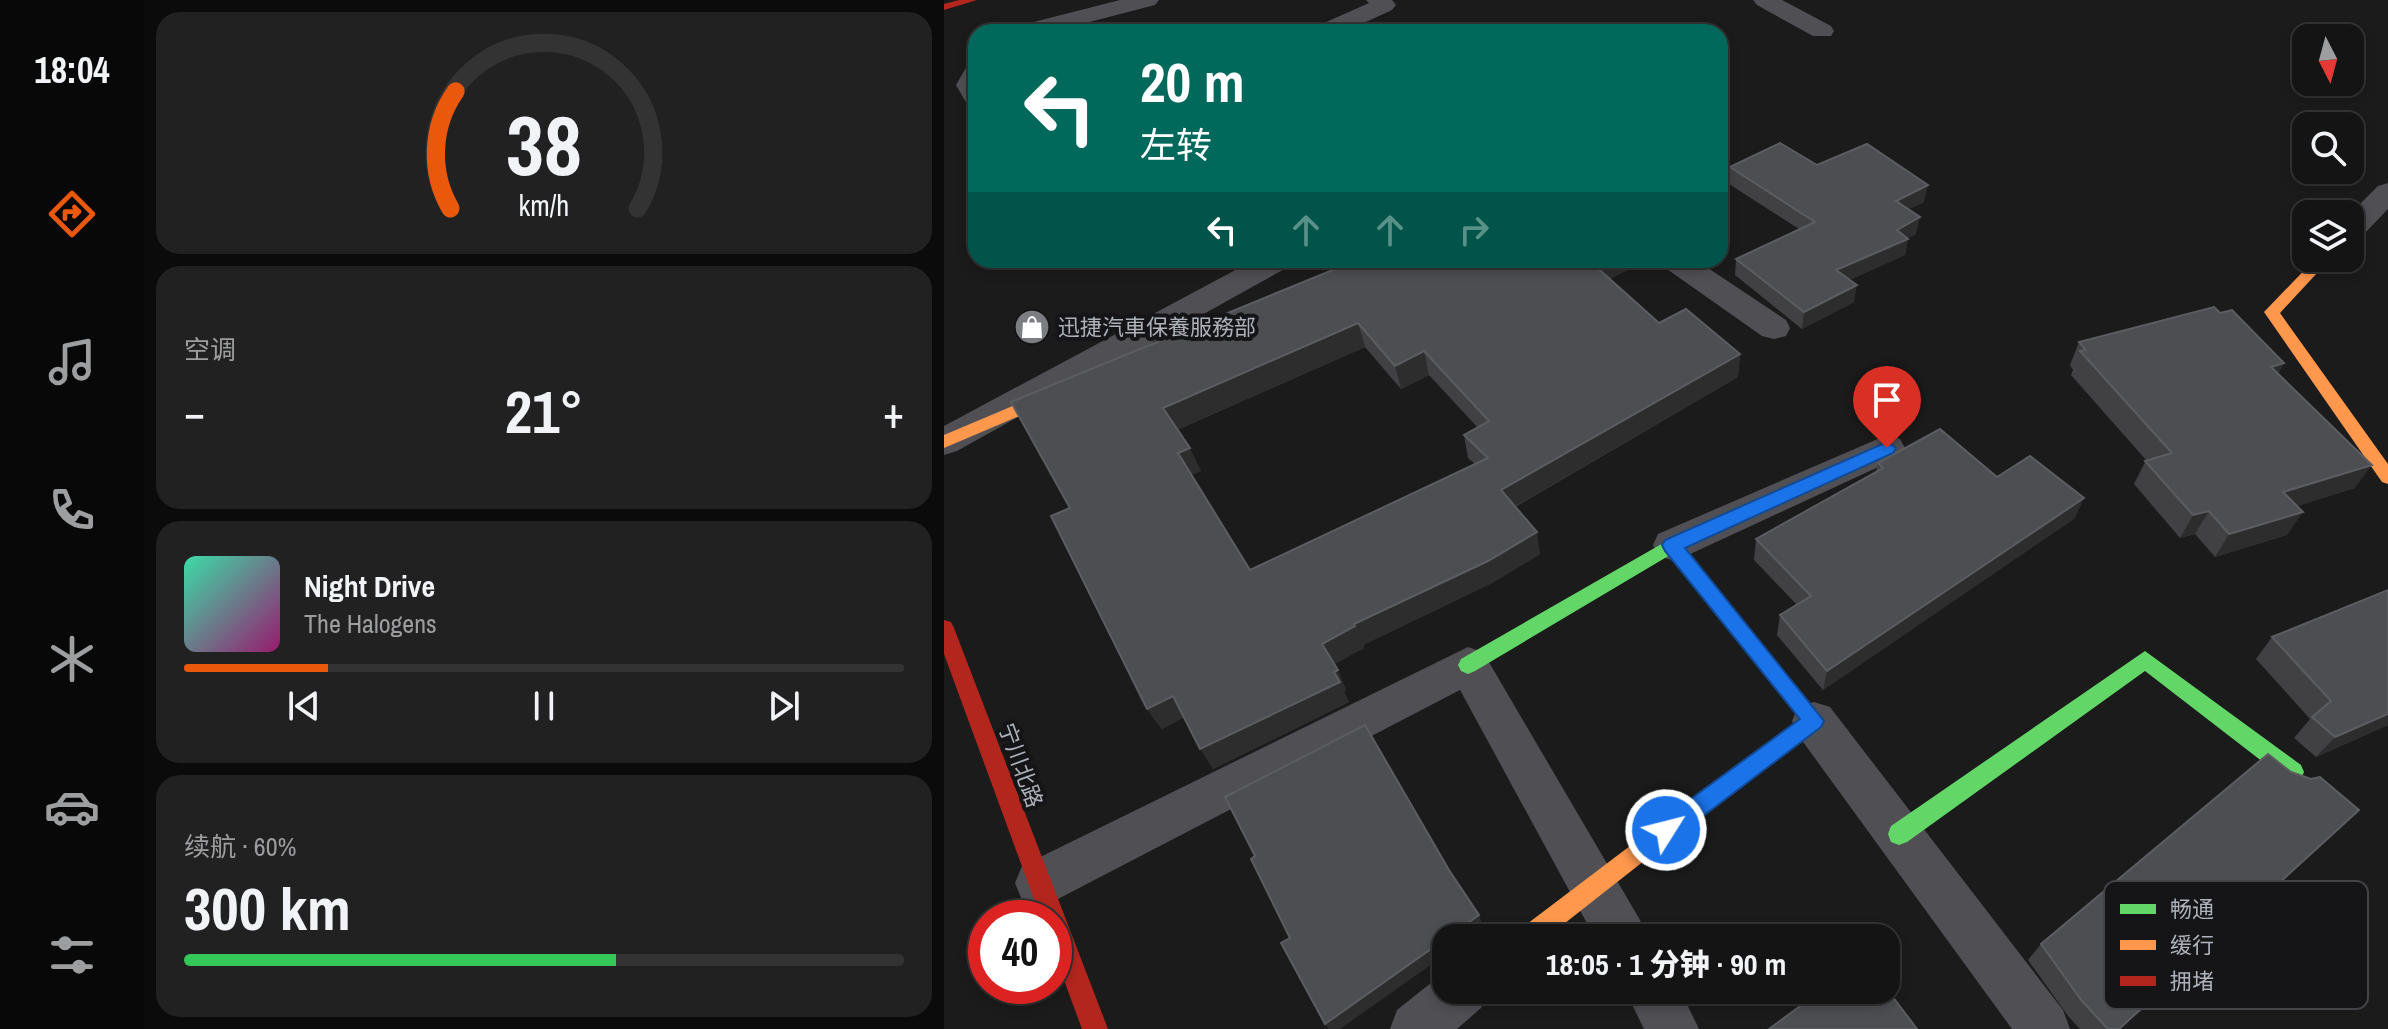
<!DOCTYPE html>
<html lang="zh">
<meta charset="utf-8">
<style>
body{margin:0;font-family:"Archivo Narrow","Noto Sans SC",sans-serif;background:#212122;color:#f1f3f6;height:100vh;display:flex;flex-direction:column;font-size:30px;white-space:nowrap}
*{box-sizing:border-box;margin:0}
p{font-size:26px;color:#9d9ea0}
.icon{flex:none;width:44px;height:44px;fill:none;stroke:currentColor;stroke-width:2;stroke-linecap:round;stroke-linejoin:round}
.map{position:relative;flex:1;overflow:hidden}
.sheet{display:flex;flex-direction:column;gap:12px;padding:12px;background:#0b0b0b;width:800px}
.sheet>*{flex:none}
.guide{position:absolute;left:24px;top:24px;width:760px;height:244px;border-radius:24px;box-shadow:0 4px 12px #0003,0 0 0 2px #333334;background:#00695c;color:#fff;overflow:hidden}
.needle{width:52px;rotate:174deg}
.fabs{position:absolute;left:1348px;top:24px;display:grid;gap:16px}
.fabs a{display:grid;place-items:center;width:72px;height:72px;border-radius:16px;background:#141414;box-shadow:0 4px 12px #0003,0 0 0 2px #333334;font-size:40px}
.speed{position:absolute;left:24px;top:900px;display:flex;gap:16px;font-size:40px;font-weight:700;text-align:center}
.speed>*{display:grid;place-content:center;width:104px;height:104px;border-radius:50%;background:#141414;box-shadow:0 4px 12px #0003,0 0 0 2px #333334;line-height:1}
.speed .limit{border:12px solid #d22;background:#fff;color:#111}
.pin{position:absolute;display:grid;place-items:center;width:68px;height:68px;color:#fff;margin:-82px -34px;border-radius:50% 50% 50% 0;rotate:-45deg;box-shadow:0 0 8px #0007}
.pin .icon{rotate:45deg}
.me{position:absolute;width:88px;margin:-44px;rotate:54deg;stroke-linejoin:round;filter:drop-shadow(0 0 6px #0008)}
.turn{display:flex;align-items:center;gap:28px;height:168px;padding:0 40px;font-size:36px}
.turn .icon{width:104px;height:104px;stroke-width:2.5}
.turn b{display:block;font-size:56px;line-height:68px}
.lanes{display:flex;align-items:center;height:76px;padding:0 40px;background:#0003;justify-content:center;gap:40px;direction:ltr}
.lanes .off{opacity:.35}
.big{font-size:60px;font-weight:800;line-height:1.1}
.sheet .card{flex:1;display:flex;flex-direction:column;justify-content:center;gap:12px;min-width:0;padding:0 28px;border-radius:24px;background:#212122}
.sheet .dial{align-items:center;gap:0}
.dial svg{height:208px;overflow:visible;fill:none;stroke:#333334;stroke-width:7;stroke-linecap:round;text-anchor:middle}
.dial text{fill:#f1f3f6;stroke:none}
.song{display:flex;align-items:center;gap:24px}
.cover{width:96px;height:96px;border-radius:12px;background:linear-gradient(135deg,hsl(160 70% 55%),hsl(320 70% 35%))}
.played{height:8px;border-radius:4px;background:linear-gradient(90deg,#ea580c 20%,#333334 20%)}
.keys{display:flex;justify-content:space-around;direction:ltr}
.heat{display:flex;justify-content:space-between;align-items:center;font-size:44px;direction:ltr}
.charge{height:12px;border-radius:6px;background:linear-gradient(90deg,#34c759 60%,#333334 0)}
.trip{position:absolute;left:488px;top:924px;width:468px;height:80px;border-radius:24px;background:#141414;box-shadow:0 4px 12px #0003,0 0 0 2px #333334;font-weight:800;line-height:80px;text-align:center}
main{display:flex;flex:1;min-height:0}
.tab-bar{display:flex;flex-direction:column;width:144px;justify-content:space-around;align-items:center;background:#080808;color:#9d9ea0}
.tab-bar .icon{width:56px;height:56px}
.tab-bar .active{color:#ea580c}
.tab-bar b{font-size:36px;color:#f1f3f6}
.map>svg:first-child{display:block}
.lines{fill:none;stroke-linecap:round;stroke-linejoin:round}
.street{fill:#505054;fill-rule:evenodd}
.fast{fill:#63d668;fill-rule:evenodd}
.slow{fill:#ff974d;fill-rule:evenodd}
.jam{fill:#b3261e;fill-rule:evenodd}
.wall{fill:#414144;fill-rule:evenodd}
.shaded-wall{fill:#2d2d2e}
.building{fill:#4d4e51;stroke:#5c5d61;stroke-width:2;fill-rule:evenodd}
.route{fill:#1a73e8;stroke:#114b97;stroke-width:2}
.labels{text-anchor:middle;stroke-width:8;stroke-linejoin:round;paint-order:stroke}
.poi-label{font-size:22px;fill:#aeb2bb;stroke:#151517;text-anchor:start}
.street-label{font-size:22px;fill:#aeb2bb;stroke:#151517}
.key{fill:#151517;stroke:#434448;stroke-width:2}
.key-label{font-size:22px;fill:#aeb2bb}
</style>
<main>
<nav class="tab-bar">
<b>18:04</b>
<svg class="icon active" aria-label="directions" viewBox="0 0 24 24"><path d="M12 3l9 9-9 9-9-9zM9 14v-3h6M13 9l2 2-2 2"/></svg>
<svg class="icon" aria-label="music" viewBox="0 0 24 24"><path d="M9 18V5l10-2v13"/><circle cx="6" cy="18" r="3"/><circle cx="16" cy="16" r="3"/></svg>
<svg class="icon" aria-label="phone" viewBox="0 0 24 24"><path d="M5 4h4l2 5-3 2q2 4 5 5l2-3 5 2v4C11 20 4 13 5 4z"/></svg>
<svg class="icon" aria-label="climate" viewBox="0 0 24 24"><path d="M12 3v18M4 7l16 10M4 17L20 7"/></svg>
<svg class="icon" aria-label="car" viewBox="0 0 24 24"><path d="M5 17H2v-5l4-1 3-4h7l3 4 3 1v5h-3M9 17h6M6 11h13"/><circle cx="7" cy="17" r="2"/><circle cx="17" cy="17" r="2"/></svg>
<svg class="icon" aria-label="filters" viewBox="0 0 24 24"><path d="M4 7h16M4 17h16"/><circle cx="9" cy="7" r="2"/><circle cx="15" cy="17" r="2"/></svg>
</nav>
<section class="sheet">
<div class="card dial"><svg viewBox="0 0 100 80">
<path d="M14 69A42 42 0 1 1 86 69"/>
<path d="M14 69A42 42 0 0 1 16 24" stroke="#ea580c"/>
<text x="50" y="56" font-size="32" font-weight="700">38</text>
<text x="50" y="72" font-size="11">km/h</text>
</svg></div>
<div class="card"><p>空调</p>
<div class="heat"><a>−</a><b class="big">21°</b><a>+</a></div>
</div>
<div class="card">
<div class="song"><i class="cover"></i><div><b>Night Drive</b><p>The Halogens</p></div></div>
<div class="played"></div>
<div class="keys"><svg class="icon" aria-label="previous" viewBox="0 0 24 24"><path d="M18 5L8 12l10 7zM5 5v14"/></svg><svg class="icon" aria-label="pause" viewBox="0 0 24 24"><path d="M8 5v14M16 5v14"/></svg><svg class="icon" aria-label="next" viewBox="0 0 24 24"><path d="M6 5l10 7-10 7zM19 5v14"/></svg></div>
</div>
<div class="card"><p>续航 · 60%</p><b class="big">300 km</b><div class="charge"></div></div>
</section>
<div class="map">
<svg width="1444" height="1029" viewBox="0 0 1444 1029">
<rect width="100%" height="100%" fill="#1b1b1b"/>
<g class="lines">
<g class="street">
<path d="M176,0H215L211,5L107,32H67L70,27Z"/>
<path d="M422,0H448L452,5L448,10L400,32H368L371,27L425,3Z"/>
<path d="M809,0H838L887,26L890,31L887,36H869L813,5Z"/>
<path d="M32,63V106L23,104L12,85L23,66Z"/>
<path d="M1444,183V209L1417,237L1406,240V214L1434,186Z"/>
<path d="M310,260H348L344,267L13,451L0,455V426Z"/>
<path d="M716,260H752L842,320L846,328L842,336L830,339L818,336L720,267Z"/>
<path d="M943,435L956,439L961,448L956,457L742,556L728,560L714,556L709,545L714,534Z"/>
<path d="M524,647L539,652L696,920L703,938H651L516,690L112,900L95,907L78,900L71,883L78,866Z"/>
<path d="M870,702L886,707L1119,1010L1126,1029H1068L854,735L848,721L854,707Z"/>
<path d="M502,971V990H545L537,1008L513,1029H446L453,1010Z"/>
<path d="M681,990H736L755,1029H700Z"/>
</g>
<g class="fast">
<path d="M728,538L735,540L880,721L877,728L711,849L703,846L700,838L703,830L856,719L726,555L531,671L524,674L517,671L514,665L517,659Z"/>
<path d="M1201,651L1357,765L1360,772L1357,779L1349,782L1341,779L1201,671L963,842L955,845L947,842L944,834L947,826Z"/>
</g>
<g class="slow">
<path d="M1372,258H1387L1336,313L1444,464V484L1438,482L1320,312Z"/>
<path d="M126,382L134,388L132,392L0,448V435Z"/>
<path d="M711,827L719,830L722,838L719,846L602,938H571L575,930Z"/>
</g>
<g class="jam">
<path d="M15,0H33L0,10V4Z"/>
<path d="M0,620L7,622L10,628L164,1029H138L110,953V918H97L0,654Z"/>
</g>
</g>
<g class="wall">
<path d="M873,165L980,202L965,209L972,234L964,238L961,255L905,280L910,302L858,329L791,275L792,259L855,229L785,184L786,167Z"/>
<path d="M413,260L693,265L666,279L715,323L796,354L794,377L571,507L596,554L548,583L419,645L420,648L390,664L402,690L400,692L405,702L269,769L240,717L218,729L203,709L126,508ZM421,347L457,389L485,375L534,428L520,435L524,458L531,464L306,570L247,475L257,471L233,430Z"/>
<path d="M1276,313L1340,363L1334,374L1411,488L1353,506L1343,535L1271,557L1251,534L1236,538L1190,484L1202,460L1127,375L1129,370L1126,365L1135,342Z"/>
<path d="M934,463L1053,477L1131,518L879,690L833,635L836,615L853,605L810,560L812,539L932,472Z"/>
<path d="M1444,590V725L1372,757L1350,738L1366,719L1312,659L1328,637Z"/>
<path d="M1347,772L1175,1029H1136L1124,1016L1084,960L1097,944Z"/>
</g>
<g class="shaded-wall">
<path d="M984,185L980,202L949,217L952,201Z"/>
<path d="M976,217L972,234L962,240L964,239L961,255L890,287L892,270L953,230Z"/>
<path d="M657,260H693V265L650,287L649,264Z"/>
<path d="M913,285L910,302L858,329L860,312Z"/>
<path d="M414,323L421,347L230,431L219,408Z"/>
<path d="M480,351L485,375L457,389L451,366Z"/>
<path d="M796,354L794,377L561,512L557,490Z"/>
<path d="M1340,363L1327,387V367Z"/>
<path d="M246,448L257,471L245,476L234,453Z"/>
<path d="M1428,465L1411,488L1324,515L1339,492Z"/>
<path d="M1140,498L1131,518L879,690L883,671Z"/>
<path d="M1265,511L1251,534L1236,538L1249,515Z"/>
<path d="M1359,512L1343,535L1271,557L1285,534Z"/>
<path d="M593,532L596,554L548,583L419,645L420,648L387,665L378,644L410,624Z"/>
<path d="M394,670L402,690L400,692L405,702L269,769L256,749Z"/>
<path d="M229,696L242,716L218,729L203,709Z"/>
<path d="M1444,714V725L1372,757L1391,737Z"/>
<path d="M535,915L539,927L524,938H502Z"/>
<path d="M502,938V954L396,1029H385L381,1024Z"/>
</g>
<g class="building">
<path d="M836,143L873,165L923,144L984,185L952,201L976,217L953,230L964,239L892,270L913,285L860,312L792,259L871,222L786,167Z"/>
<path d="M413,260H657L649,264L715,323L742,309L796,354L557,490L593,532L544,561L410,624L411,626L378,644L394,670L390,672L396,682L256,749L229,696L203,709L107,516L126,508L67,402ZM414,323L451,366L480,351L545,421L520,435L544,458L306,570L234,453L246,448L219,408Z"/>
<path d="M1270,307L1276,313L1288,310L1340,363L1327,367L1428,465L1339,492L1359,512L1285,534L1265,511L1249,515L1201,461L1228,453L1136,351L1142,350L1135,342Z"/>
<path d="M996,429L1053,477L1086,456L1140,498L883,671L836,615L867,596L812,539L939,468L934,463Z"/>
<path d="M1444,590V714L1391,737L1368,717L1387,701L1328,637Z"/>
<path d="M421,725L505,870L535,915L381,1024L337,943L346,938L307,859L311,856L281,797Z"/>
<path d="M1324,754L1347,772L1367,779L1376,777L1415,810L1175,1029H1164L1138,1001L1097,944Z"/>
<path d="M942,988L973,1029H825L878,990H942Z"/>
</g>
<path class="route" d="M943,442L952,448L949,453L741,548L880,721L877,727L730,838L722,841L714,838L711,830L714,823L856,719L721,551L718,545L721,540Z"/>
<defs>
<symbol id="shop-disc" viewBox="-11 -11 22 22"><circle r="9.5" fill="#7b7d83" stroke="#151517"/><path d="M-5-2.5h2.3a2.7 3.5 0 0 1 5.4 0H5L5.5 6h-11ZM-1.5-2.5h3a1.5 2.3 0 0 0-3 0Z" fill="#fff"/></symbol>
</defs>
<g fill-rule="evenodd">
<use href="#shop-disc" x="68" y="307" width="40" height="40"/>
</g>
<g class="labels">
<g class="poi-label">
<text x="114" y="335">迅捷汽車保養服務部</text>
</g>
<g class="street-label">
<text transform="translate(77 765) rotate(70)" y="8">宁川北路</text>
</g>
</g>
<rect x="1160" y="881" width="264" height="128" rx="12" class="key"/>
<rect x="1176" y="904" width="36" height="10" fill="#63d668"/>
<rect x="1176" y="940" width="36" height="10" fill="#ff974d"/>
<rect x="1176" y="976" width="36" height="10" fill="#b3261e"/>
<g class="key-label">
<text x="1226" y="917">畅通</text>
<text x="1226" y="953">缓行</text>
<text x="1226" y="989">拥堵</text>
</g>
</svg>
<div class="fabs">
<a><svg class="needle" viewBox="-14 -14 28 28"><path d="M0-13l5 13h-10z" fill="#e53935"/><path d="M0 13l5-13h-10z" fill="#9d9ea0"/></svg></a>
<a><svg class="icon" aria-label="search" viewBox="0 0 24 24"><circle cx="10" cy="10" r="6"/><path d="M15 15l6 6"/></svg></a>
<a><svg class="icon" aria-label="layers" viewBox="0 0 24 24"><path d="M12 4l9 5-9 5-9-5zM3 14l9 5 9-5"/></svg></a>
</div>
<div class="speed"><div class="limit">40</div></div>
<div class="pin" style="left:943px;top:448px;background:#d93025"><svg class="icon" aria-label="arrive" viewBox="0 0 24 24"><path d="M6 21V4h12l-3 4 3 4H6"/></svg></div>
<svg class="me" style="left:722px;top:830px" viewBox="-20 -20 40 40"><circle r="17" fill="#1a73e8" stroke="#fff" stroke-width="3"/><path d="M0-11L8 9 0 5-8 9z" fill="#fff"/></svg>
<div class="trip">18:05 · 1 分钟 · 90 m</div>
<div class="guide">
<div class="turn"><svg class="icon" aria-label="left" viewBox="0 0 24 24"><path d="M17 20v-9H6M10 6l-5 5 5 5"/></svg><div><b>20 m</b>左转</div></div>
<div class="lanes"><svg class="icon" aria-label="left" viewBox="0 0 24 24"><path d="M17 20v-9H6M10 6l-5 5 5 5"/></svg><svg class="icon off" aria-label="ahead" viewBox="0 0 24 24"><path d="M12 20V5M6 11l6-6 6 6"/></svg><svg class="icon off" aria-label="ahead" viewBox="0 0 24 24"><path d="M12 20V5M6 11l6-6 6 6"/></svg><svg class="icon off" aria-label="right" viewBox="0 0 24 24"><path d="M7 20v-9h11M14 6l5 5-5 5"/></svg></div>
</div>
</div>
</main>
